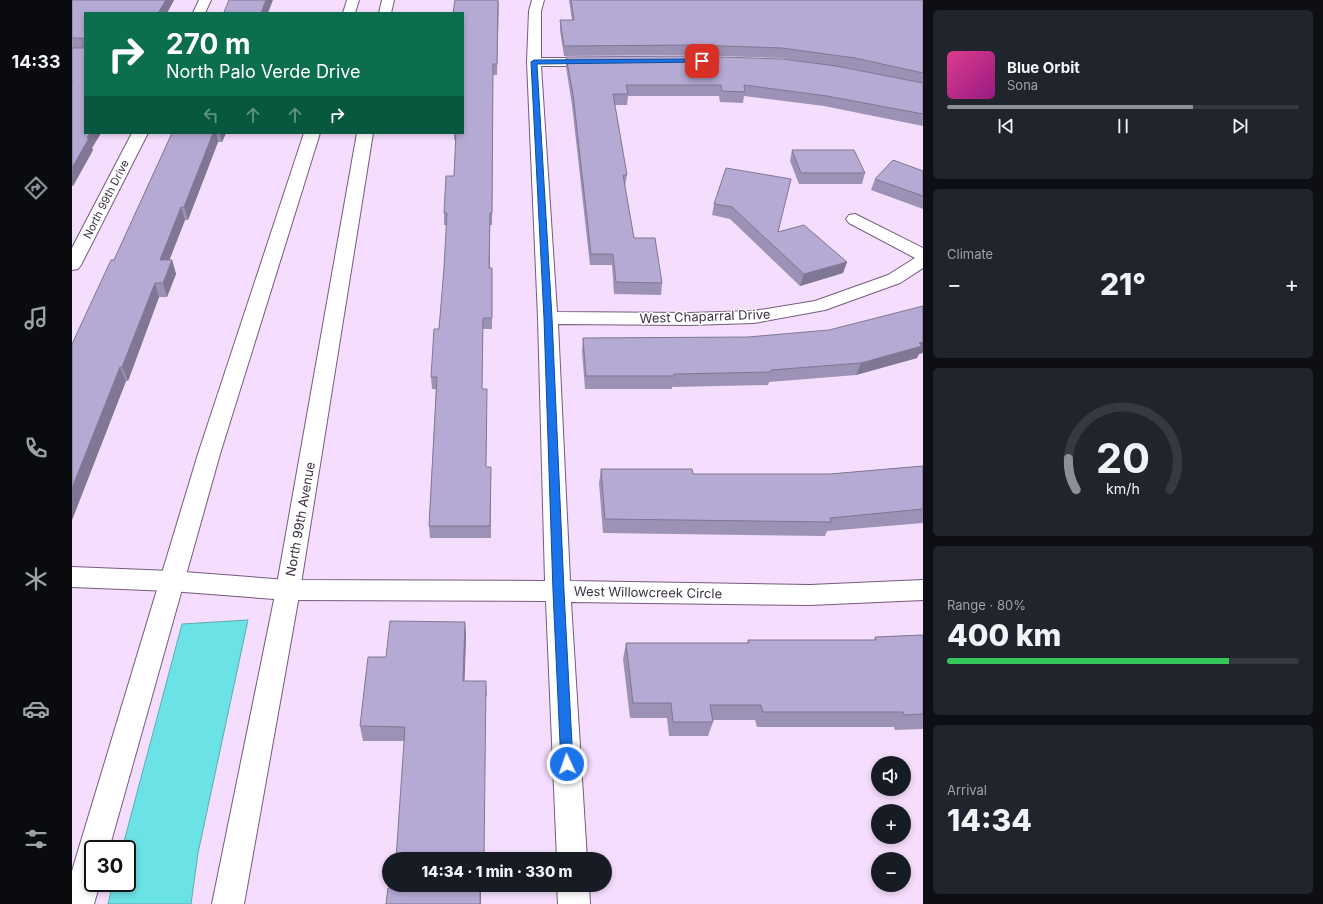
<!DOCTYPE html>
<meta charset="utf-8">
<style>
body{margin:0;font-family:Inter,sans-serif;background:#20242c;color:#f1f3f6;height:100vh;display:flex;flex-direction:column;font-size:15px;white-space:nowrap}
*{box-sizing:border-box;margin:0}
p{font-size:13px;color:#9ea1a6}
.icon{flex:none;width:22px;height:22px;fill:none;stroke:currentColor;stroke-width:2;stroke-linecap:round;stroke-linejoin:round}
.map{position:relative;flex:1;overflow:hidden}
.sheet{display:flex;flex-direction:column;gap:10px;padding:10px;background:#0d0f14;width:400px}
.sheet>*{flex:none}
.banner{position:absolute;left:12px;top:12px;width:380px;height:122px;border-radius:0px;box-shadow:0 2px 6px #0003;background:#0b6e4f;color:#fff;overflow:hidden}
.fabs{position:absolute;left:799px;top:756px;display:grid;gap:8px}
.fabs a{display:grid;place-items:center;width:40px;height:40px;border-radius:50%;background:#171b24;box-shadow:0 2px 6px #0003;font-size:20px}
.speed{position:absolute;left:12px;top:840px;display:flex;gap:8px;font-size:20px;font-weight:700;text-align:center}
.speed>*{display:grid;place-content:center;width:52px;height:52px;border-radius:50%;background:#171b24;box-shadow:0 2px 6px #0003;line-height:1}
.speed .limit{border:2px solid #111;border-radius:6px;background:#fff;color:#111}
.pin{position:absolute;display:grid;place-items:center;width:34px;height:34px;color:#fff;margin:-17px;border-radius:8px;box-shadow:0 2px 6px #0006}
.me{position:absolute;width:44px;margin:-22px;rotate:357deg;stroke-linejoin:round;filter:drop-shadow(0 0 3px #0008)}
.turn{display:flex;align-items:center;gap:14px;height:84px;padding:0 16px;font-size:18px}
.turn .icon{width:52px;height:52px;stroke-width:2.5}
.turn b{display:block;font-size:28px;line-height:34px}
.lanes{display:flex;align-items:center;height:38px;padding:0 16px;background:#0003;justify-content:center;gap:20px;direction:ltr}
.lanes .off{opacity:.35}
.big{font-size:30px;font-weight:800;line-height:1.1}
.sheet .tile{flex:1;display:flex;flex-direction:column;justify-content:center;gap:6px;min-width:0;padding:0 14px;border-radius:6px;background:#20242c}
.sheet .dial{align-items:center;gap:0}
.dial svg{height:104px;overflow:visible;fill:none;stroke:#363941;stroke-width:7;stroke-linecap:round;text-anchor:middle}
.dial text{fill:#f1f3f6;stroke:none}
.song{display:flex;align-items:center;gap:12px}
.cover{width:48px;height:48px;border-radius:6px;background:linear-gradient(135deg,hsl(330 70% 55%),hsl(310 70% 35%))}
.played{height:4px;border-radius:2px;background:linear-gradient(90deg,#8c9099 70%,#363941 70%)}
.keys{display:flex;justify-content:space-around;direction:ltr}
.heat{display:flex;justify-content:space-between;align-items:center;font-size:22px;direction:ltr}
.charge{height:6px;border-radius:3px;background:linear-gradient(90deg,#34c759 80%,#363941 0)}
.trip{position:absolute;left:310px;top:852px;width:230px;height:40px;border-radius:20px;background:#171b24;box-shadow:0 2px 6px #0003;font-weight:800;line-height:40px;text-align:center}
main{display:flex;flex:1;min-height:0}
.tab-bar{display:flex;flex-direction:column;width:72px;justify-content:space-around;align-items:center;background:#090b0e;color:#9ea1a6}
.tab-bar .icon{width:28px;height:28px}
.tab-bar .current{color:#8c9099}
.tab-bar b{font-size:18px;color:#f1f3f6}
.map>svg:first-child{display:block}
.water{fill:#6be2e5;stroke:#5cacb3}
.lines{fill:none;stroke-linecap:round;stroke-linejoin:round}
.minor-casing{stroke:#755b7d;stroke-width:2}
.secondary-casing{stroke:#755b7d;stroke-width:2}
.minor{fill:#fff;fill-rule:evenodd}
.secondary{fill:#fff;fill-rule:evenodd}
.wall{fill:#9c92b6;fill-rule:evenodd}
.shaded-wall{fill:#7f7794}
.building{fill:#b5aad4;stroke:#7f7794}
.route{fill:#1a73e8;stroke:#114b97}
.labels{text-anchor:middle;stroke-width:3;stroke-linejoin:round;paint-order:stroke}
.far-street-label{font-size:11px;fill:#3a2f3e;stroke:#fff}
.street-label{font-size:13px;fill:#3a2f3e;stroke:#fff}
</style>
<main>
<nav class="tab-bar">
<b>14:33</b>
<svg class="icon current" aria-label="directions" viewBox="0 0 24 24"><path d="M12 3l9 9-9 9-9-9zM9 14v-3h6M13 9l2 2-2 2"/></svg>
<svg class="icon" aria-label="music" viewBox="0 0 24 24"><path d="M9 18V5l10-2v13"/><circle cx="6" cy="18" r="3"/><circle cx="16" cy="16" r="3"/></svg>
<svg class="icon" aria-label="phone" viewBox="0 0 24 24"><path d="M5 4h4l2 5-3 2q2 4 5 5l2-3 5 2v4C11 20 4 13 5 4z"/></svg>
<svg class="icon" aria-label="climate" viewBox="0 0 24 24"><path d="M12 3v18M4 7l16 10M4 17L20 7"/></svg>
<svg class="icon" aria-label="car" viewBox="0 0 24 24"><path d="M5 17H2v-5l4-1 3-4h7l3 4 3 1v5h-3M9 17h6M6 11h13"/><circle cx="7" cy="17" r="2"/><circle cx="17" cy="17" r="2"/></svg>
<svg class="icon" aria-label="filters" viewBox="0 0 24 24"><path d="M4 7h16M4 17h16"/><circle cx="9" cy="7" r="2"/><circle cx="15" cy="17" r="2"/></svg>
</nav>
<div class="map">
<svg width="851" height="904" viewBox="0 0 851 904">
<rect width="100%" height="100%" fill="#f5ddfd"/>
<path class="water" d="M176,620L126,853L119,904H36L41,883H55V849H50L110,624Z"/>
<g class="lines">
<defs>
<g id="minor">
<path d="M127,0H139L133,13H121Z"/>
<path d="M460,0H472L469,11V58H524L529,59L531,62L529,65L524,66H469L485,312L617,313L682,311L743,301L816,275L843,258L777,223L774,219L777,215L783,214L851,248V268L828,283L753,310L682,323L617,325L486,324L498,581L738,585L851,580V600L738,605L499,602L515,859H485L474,601L216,600L99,591L0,587V567L99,571L216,580L473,581L466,318L455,62L457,11Z"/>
<path d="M60,133H76L9,265L6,269L0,270V248Z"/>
<path d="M485,885H517L518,904H486Z"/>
</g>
<g id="secondary">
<path d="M275,0H287L283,13H271Z"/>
<path d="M310,0H322L319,13H307Z"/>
<path d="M232,133H248L148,454L37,849H21V883H28L22,904H0V871L6,851L126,454Z"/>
<path d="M285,133H301L228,590L172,904H140L204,590Z"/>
</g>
</defs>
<use href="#minor" class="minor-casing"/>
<use href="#secondary" class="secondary-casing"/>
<use href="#minor" class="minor"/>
<use href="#secondary" class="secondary"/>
</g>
<g class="wall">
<path d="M0,0H102L95,13H13V133H29L20,148L21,150L1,186H0Z"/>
<path d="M427,0L425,75H421L420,225H418V268H420V329H411L410,389L414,467H419V538H358L357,526L364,389H360L359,377L367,329L372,268L375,225H372V213L382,176L384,140H382V133H391Z"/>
<path d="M497,0H851V126L752,106L672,96L671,103L648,102L647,96H556L555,105H543L555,175L553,186L562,238L590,283L589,295L542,294L540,265H518L500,105L494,67V57L738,63L708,58L619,55L492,56L488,30V20H500ZM771,68L780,69L799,73Z"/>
<path d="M100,133H154L150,142H146L116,220H113L97,260H100L104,274L95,297H87L56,381H54L0,520L42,260Z"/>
<path d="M720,150L793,173L790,184H727L718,161Z"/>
<path d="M654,168L706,232L775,262L771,273L728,286L658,219L640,215L642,204Z"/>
<path d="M851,171V209L799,190L803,179Z"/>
<path d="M511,338L847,354L845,358L784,375L697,382L696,385L600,387V389H513L510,351Z"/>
<path d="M851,466V523L755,531L753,536L531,533L527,483L529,469L621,474H758Z"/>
<path d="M393,622L394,637L392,681H414L415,696L332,741H291L288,726L314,657Z"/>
<path d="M851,635V729L823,730L822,727H685L683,720H640L641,722L636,736H597L595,718H558L551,659L554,643H675L676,640H802L803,637Z"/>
</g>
<g class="shaded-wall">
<path d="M94,0H102L95,13H86Z"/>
<path d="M194,0H201L196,13H189Z"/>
<path d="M18,133H29L20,148L21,150L1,186L0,183V168Z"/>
<path d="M141,133H144L146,142L116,220L112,207Z"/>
<path d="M148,133H154L150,142Z"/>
<path d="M109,207L113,220L92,274L88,260Z"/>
<path d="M100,260L104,274L95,297L91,283Z"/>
<path d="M775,262L771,273L728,286L732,274Z"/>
<path d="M83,283L87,297L56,381L50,367Z"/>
<path d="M851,342V353L847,354L845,358L784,375L789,363Z"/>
<path d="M48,367L54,381L0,520V488Z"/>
<path d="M393,622L394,637L392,696L391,681Z"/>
<rect x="408" y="885" width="1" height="19"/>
</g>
<g class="building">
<path d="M0,0H94L86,13H13V133H18L15,138H17L0,168V83L1,82H0V48H11V38H0Z"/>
<path d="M157,0H194L189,13H154V12H152Z"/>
<path d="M383,0H426L425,64H421L420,213H418L417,268H420V318H411L410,389H415L414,467H419L418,526H357L365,377H359L362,329H367L372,268L375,213H372L374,176H382L384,133H391V13H381Z"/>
<path d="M499,0H851V73L783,58L710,48L620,45L492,46L488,20H502Z"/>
<path d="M620,56L710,59L764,66L851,83V114L755,96L672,85L673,92L650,91L649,85H554L556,94H541L555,175H551L562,238H583L590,283L544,282L541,254H519L501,94L494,57Z"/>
<path d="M100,133H141L112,207H109L88,260H100L91,283H83L50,367H48L0,488V344L39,260H42Z"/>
<path d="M720,150H782L793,173H729Z"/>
<path d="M821,160L851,171V196L803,179Z"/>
<path d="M654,168L719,179L706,232L732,225L775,262L732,274L660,207L642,204Z"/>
<path d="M851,306V342L847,343L850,346L789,363L699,370V372L602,374V376H514L511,338L676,337L757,330Z"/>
<path d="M851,466V509L758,518L759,522L533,519L529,469H620L621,474H758Z"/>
<path d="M318,621L393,622L391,681H414L412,859H324L333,727L288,726L296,657H314Z"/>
<path d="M851,635V714L832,715L831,712H691L689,705H638L641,722H601L599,703H561L554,643H677L676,640H804L803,637Z"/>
<path d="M322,885H408V904H314L316,888H322Z"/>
</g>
<path class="route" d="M630,59L632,62L465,64L480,318L492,591L501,764L499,768L495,770L491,768L489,764L481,591L472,318L459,62L462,60Z"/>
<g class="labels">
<g class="far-street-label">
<text transform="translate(34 199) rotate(-63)" y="4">North 99th Drive</text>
</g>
<g class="street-label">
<text transform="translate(633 316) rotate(-2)" y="5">West Chaparral Drive</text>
<text transform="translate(228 519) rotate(-80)" y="5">North 99th Avenue</text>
<text transform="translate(576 592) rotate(1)" y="5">West Willowcreek Circle</text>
</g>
</g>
</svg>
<div class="fabs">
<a><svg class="icon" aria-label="sound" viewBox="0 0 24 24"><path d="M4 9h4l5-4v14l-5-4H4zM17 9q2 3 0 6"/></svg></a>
<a>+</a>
<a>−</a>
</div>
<div class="speed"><div class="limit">30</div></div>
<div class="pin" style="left:630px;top:61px;background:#d93025"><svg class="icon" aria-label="arrive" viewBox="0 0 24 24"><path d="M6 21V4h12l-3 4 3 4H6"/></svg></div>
<svg class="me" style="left:495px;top:764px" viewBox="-20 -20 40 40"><circle r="17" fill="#1a73e8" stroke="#fff" stroke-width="3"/><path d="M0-11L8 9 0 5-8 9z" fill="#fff"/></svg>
<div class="trip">14:34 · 1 min · 330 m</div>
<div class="banner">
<div class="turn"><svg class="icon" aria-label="right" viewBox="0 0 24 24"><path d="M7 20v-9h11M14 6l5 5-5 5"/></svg><div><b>270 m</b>North Palo Verde Drive</div></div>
<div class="lanes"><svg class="icon off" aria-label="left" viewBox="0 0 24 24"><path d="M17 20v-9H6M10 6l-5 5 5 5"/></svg><svg class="icon off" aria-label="ahead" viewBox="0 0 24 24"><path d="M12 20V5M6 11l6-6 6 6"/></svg><svg class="icon off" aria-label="ahead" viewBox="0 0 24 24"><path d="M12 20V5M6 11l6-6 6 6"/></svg><svg class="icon" aria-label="right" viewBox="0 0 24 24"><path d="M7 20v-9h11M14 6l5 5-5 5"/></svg></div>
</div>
</div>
<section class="sheet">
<div class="tile">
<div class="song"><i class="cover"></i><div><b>Blue Orbit</b><p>Sona</p></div></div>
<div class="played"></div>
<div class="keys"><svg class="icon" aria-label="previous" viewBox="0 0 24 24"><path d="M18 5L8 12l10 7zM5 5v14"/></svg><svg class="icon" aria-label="pause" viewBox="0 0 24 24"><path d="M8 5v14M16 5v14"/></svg><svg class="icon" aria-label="next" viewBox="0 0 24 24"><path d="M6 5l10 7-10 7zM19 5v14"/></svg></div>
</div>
<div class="tile"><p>Climate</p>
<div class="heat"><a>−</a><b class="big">21°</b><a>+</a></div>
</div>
<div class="tile dial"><svg viewBox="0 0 100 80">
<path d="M14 69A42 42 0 1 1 86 69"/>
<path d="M14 69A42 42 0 0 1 8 45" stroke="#8c9099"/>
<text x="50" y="56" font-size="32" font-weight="700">20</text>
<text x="50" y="72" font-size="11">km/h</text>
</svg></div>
<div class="tile"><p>Range · 80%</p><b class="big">400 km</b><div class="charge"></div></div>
<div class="tile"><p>Arrival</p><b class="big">14:34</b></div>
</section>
</main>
